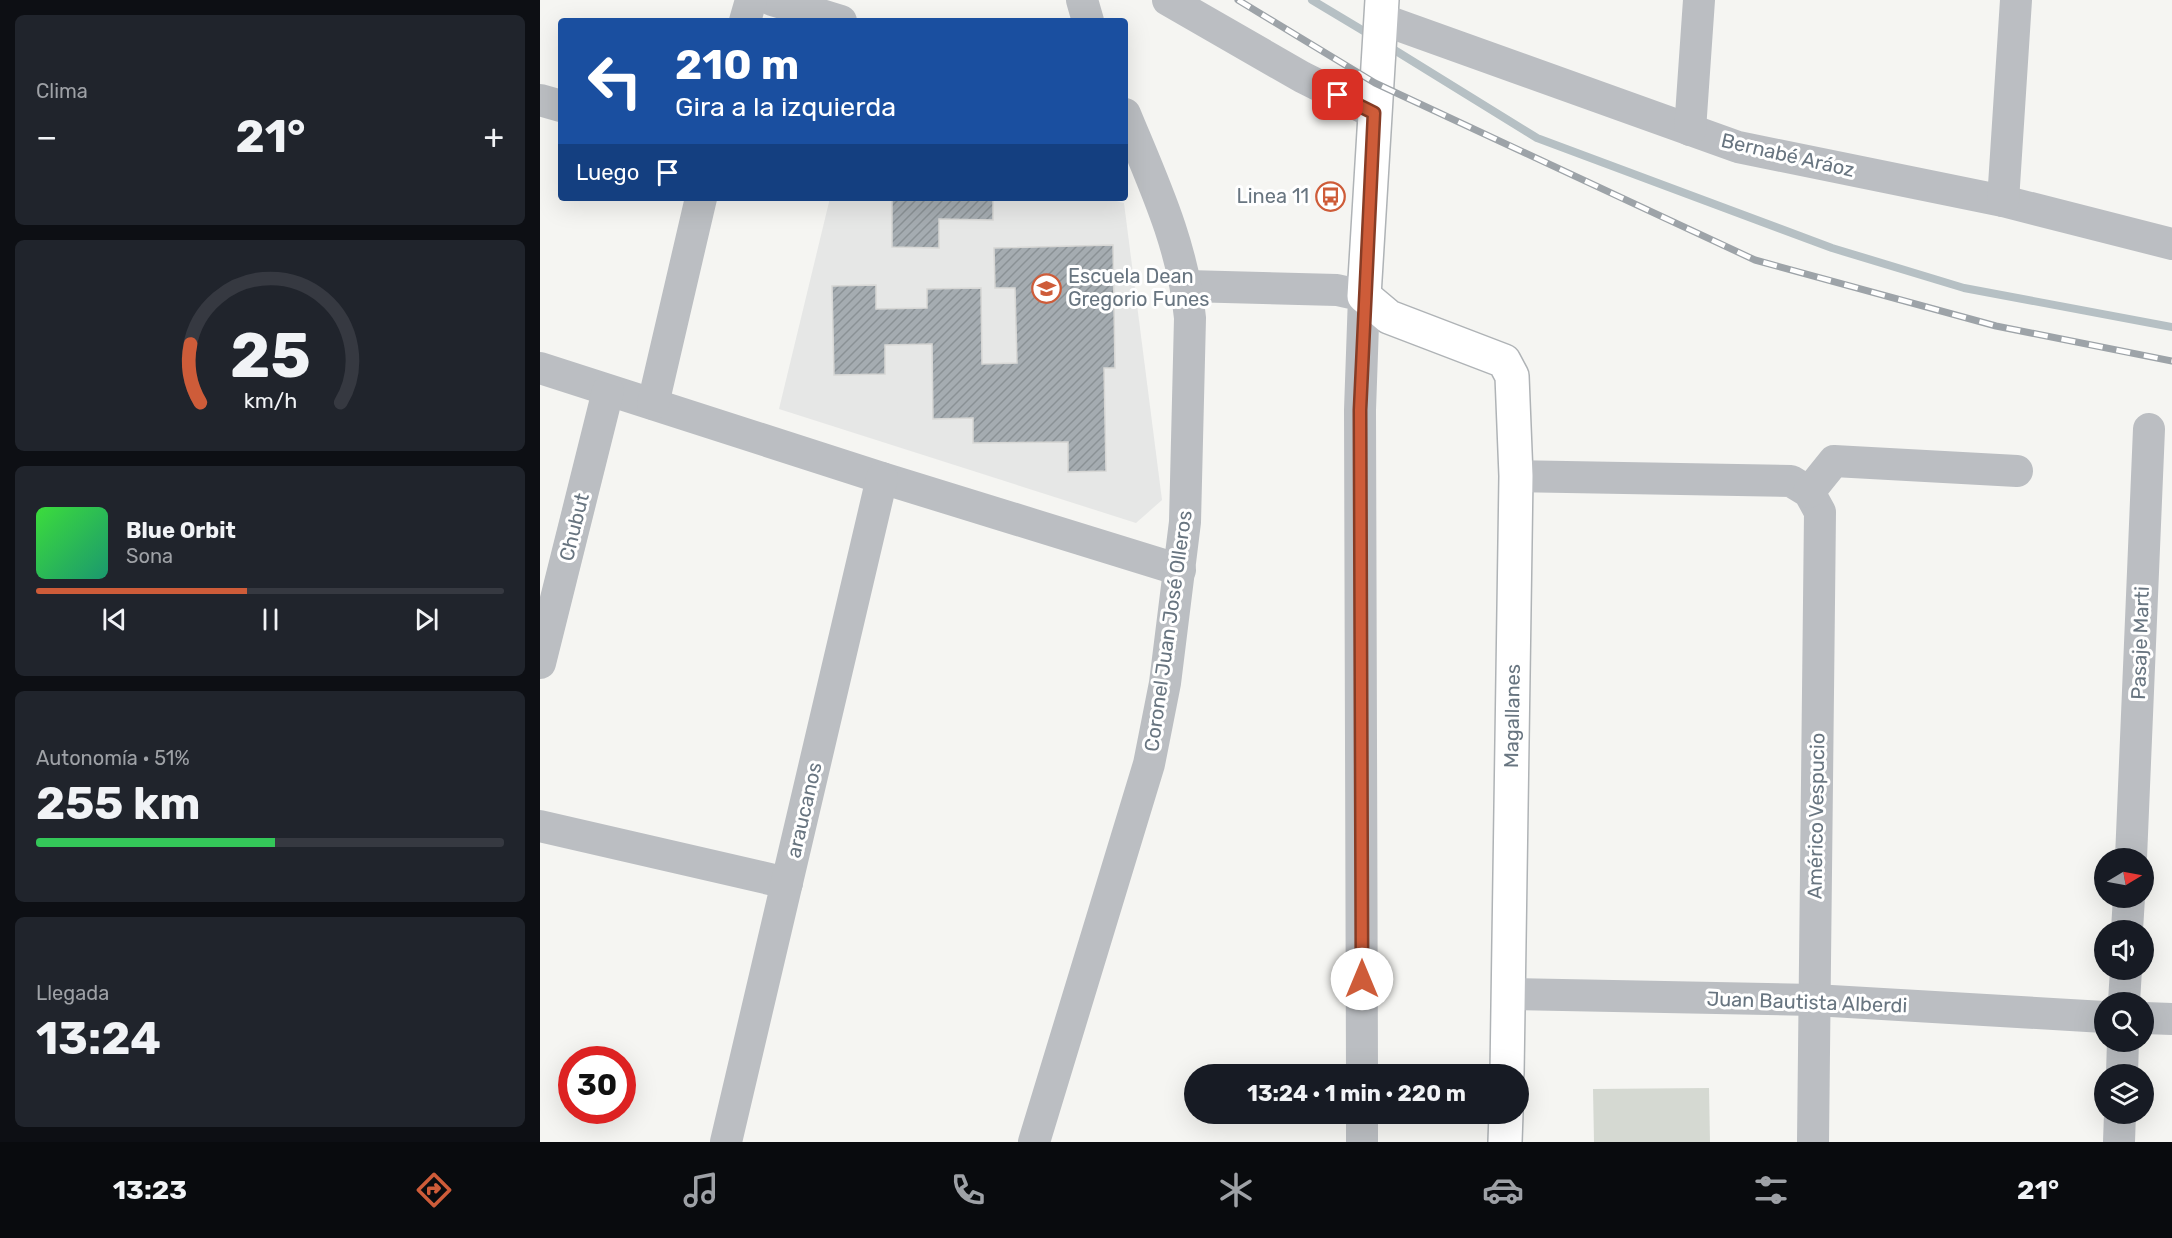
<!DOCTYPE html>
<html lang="es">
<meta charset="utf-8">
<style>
body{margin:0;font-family:Rubik,sans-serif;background:#20242c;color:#f1f3f6;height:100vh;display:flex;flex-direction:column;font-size:22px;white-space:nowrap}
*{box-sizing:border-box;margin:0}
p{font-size:20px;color:#9ea1a6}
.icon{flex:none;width:33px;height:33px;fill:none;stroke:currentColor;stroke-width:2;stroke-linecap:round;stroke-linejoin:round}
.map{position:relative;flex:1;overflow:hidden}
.sheet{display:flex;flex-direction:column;gap:15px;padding:15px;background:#0d0f14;width:540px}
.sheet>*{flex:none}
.guide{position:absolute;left:18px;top:18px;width:570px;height:183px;border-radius:6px;box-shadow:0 6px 24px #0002;background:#1a4fa0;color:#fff;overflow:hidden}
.needle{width:39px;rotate:80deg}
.fabs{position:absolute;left:1554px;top:848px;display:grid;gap:12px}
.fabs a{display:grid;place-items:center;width:60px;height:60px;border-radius:50%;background:#171b24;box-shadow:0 6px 24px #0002;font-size:30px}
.speed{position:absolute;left:18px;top:1046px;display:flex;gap:12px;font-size:30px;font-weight:700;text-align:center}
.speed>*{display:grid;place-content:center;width:78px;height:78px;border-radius:50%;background:#171b24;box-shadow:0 6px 24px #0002;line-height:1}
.speed .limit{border:9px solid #d22;background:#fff;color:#111}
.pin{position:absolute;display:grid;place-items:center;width:51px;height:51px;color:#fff;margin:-26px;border-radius:12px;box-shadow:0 3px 9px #0006}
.me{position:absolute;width:66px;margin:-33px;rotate:0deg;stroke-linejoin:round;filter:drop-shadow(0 0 4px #0008)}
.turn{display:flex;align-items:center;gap:21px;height:126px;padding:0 18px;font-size:27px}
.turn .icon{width:78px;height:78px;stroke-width:2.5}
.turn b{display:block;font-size:42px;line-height:51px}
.then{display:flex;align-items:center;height:57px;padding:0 18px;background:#0003;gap:12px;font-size:22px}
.big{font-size:45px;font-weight:700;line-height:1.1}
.sheet .widget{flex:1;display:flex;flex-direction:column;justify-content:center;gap:9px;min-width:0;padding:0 21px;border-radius:9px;background:#20242c}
.sheet .dial{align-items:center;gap:0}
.dial svg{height:156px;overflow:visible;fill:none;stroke:#363941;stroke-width:7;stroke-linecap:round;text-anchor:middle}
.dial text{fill:#f1f3f6;stroke:none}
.song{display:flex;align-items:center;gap:18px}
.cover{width:72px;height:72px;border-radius:9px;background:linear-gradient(135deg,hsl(120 70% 55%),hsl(160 70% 35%))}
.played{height:6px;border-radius:3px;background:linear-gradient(90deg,#ce5c39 45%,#363941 45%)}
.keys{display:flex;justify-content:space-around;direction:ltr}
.heat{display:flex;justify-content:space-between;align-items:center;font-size:33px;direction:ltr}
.charge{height:9px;border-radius:4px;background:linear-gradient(90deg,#34c759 51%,#363941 0)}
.trip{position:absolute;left:644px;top:1064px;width:345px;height:60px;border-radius:30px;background:#171b24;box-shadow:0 6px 24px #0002;font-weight:700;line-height:60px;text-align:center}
.menu{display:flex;height:96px;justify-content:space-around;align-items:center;background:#090b0e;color:#9ea1a6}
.menu .icon{width:42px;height:42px}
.menu .on{color:#ce5c39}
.menu b{font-size:27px;color:#f1f3f6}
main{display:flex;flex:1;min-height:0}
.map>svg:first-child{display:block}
.built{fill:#e6e7e6}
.pitch{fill:#d5d9d2}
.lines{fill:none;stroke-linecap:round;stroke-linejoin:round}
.stream{stroke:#b6c0c4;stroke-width:8}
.building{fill:url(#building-hatch);stroke:#d7d7d5;stroke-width:1.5}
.major-casing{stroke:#afb3b6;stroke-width:36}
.minor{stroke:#bbbec2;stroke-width:32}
.major{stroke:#fff;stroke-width:33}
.rail-casing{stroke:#9da3a8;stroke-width:7}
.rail{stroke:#fff;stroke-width:4.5;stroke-dasharray:14;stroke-linecap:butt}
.route-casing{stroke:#863c25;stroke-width:15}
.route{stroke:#ce5c39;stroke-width:10}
.labels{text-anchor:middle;stroke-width:6;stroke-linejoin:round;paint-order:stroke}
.street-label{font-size:20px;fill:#687580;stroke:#fff}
.poi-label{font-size:20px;fill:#687580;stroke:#fff;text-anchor:end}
</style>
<main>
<section class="sheet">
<div class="widget"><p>Clima</p>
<div class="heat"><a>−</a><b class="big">21°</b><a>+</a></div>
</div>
<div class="widget dial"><svg viewBox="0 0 100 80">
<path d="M14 69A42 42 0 1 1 86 69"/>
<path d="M14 69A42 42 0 0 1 9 39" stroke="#ce5c39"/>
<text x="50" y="56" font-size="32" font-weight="700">25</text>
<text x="50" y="72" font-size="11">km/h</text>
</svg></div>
<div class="widget">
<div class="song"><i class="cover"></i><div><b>Blue Orbit</b><p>Sona</p></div></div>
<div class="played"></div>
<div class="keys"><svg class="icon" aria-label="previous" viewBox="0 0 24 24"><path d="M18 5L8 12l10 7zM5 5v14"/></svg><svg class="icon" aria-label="pause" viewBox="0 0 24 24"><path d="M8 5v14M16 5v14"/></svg><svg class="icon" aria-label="next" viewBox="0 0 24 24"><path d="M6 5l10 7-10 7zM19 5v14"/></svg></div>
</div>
<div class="widget"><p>Autonomía · 51%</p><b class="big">255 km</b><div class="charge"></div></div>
<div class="widget"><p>Llegada</p><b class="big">13:24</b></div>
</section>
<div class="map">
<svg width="1632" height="1142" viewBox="0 0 1632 1142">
<defs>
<pattern id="building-hatch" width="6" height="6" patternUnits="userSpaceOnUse" patternTransform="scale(1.5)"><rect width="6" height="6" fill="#a5acb1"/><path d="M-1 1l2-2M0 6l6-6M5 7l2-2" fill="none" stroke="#8a9195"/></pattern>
</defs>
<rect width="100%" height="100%" fill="#f5f5f2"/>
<path class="built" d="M290,198H565L584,203L622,500L596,523L239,409Z"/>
<path class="pitch" d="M1169,1088L1170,1142H1054L1053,1089Z"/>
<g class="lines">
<g class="stream">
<path d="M772,0L832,36"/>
<path d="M848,46L997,138L1292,248L1424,288L1632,327"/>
</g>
</g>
<g class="building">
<path d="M352,198H453V220L399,219V248L352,247Z"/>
<path d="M573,245L575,368H564L566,471L528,472V442L433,443V418L393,419L392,344L345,345V374L294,375L292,286L336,285V309L387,308V289L441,288L442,364L477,363L475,288H455L454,248Z"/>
</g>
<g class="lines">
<defs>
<g id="major">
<path d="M842,0L824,296L849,317L964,361L972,376L976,476L967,1074"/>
<path d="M965,1142L966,1113"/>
</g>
</defs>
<use href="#major" class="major-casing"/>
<g class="minor">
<path d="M232,0L301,21"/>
<path d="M542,0L548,21"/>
<path d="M628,0L762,77L834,113"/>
<path d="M841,19L1198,147L1463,201L1632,244"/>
<path d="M205,21L211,0"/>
<path d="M0,100L21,106"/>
<path d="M1150,130L1159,0"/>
<path d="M1463,201L1476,0"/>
<path d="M647,286L797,290L824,296L820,410L822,1074"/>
<path d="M0,368L342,478L640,570"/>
<path d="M113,404L161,198"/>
<path d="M976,476L1251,481L1269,492L1280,512L1273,1142"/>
<path d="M1269,492L1294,461L1477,471"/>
<path d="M0,663L68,391"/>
<path d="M0,826L247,883"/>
<path d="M1591,858L1609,429"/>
<path d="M1587,930L1589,897"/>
<path d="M968,994L1274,1000L1564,1017"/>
<path d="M1584,1002L1586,969"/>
<path d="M1604,1018L1632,1019"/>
<path d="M1582,1074L1583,1041"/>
<path d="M822,1113V1142"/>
<path d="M186,1142L342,478"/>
<path d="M494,1142L609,764L625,683L645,522L650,318C643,245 613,182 585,114"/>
<path d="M1579,1142L1580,1113"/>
</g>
<use href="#major" class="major"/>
<defs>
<path id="rail" d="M698,0L835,83L1215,260L1456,326L1632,361"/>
</defs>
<use href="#rail" class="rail-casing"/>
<use href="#rail" class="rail"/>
</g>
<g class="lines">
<defs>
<path id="route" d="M798,95L834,113L820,410L822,979"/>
</defs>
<use href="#route" class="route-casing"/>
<use href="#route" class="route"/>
</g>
<defs>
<symbol id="bus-ring" viewBox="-11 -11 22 22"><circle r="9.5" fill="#fff" stroke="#ce5c39" stroke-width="1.5"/><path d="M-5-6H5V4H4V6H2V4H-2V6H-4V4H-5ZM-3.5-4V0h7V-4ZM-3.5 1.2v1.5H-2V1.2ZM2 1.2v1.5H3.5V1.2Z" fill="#ce5c39"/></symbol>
<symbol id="school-ring" viewBox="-11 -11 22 22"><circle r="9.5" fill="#fff" stroke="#ce5c39" stroke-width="1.5"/><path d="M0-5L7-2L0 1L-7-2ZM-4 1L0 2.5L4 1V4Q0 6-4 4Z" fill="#ce5c39"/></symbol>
</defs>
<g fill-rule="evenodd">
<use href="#bus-ring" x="774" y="180" width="33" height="33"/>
<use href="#school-ring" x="490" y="272" width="33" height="33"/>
</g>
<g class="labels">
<g class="street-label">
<text transform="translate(1248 155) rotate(13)" y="7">Bernabé Aráoz</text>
<text transform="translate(34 527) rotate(-76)" y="7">Chubut</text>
<text transform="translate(628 631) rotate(-82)" y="7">Coronel Juan José Olleros</text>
<text transform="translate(1600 643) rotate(-88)" y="7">Pasaje Marti</text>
<text transform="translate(972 716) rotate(-89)" y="7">Magallanes</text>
<text transform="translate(264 810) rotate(-77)" y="7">araucanos</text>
<text transform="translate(1276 816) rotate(-89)" y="7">Américo Vespucio</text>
<text transform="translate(1267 1002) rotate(2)" y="7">Juan Bautista Alberdi</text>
</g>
<g class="poi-label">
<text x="769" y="203">Linea 11</text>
<text x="528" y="283" text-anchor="start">Escuela Dean<tspan x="528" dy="23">Gregorio Funes</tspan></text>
</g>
</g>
</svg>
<div class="fabs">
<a><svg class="needle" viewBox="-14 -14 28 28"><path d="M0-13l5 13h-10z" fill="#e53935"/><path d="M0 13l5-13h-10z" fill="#9ea1a6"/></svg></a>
<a><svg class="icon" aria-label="sound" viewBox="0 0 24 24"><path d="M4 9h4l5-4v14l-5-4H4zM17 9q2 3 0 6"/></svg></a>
<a><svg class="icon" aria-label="search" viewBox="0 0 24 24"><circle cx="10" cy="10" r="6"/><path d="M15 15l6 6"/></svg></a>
<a><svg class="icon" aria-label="layers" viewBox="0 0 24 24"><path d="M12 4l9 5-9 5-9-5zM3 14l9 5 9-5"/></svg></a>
</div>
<div class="speed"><div class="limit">30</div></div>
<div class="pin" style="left:798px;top:95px;background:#d93025"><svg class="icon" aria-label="arrive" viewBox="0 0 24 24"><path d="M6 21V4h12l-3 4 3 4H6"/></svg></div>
<svg class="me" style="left:822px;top:979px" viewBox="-20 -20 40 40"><circle r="19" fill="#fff"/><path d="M0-13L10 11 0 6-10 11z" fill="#ce5c39"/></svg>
<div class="trip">13:24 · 1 min · 220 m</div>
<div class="guide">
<div class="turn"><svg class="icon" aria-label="left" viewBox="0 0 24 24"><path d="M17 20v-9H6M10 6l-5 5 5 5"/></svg><div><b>210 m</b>Gira a la izquierda</div></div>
<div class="then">Luego<svg class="icon" aria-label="arrive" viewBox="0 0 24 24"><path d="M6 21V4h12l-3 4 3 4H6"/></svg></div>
</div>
</div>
</main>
<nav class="menu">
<b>13:23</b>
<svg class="icon on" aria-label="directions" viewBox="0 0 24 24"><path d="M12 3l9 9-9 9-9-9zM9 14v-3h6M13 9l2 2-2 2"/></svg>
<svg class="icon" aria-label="music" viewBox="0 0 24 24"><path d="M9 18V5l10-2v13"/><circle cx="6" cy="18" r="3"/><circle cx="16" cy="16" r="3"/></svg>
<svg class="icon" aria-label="phone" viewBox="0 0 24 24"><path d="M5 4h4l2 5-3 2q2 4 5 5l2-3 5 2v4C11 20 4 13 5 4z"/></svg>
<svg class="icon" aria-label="climate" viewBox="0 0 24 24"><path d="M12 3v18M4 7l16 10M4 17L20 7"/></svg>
<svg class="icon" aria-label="car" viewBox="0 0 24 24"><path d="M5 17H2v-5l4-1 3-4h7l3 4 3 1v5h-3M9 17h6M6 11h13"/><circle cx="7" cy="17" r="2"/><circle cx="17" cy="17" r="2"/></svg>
<svg class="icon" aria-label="filters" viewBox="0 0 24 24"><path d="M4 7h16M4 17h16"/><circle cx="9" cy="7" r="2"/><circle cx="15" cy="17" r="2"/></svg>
<b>21°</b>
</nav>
